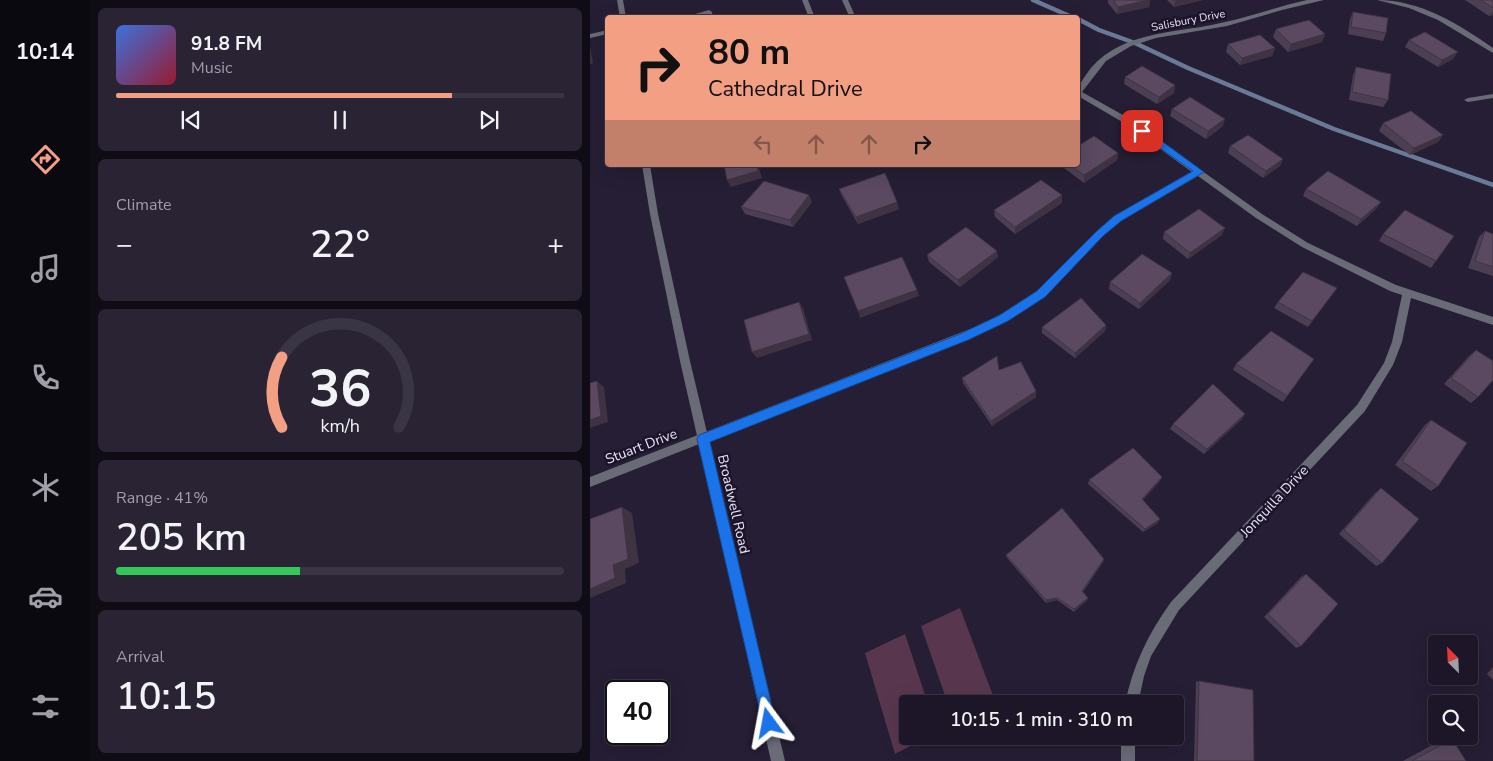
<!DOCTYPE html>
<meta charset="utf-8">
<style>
body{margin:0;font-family:"Nunito Sans",sans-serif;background:#292334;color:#f1f3f6;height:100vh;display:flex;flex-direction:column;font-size:19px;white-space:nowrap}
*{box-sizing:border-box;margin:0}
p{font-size:16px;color:#a09fa8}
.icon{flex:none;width:28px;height:28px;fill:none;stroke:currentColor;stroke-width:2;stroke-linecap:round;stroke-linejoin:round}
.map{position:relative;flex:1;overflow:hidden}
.side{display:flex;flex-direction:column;gap:8px;padding:8px;background:#0f0c16;width:500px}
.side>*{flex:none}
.hud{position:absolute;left:15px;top:15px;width:475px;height:152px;border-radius:5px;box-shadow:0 5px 20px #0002,0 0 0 1px #3a3545;background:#f39f84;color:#111;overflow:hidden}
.needle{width:32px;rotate:336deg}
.fabs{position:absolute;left:838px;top:635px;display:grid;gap:10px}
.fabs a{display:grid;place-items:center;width:50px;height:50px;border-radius:5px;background:#1c1628;box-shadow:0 5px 20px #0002,0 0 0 1px #3a3545;font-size:25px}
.speed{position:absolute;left:15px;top:680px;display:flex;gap:10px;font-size:25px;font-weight:700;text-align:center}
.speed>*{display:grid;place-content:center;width:65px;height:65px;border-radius:50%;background:#1c1628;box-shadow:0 5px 20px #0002,0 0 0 1px #3a3545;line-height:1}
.speed .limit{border:2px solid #111;border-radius:8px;background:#fff;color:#111}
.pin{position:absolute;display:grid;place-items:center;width:42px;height:42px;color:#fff;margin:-21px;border-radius:10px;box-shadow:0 2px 8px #0006}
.me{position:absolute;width:55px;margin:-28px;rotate:347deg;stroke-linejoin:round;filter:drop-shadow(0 0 4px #0008)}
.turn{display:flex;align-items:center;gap:18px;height:105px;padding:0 20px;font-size:22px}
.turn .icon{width:65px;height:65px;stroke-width:2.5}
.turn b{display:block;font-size:35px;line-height:42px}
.lanes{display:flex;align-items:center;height:48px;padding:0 20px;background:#0003;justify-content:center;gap:25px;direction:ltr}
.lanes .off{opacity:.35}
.big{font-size:38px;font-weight:600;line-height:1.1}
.side .tile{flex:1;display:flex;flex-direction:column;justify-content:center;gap:8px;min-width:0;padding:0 18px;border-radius:8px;background:#292334}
.side .dial{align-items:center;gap:0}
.dial svg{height:130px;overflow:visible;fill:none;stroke:#3a3545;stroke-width:7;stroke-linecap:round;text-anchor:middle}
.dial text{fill:#f1f3f6;stroke:none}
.song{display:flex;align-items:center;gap:15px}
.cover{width:60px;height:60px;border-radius:8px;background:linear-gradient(135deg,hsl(220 70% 55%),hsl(350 70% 35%))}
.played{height:5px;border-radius:2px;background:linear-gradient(90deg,#f39f84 75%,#3a3545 75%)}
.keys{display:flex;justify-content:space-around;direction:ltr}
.heat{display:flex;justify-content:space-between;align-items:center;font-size:28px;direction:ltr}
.charge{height:8px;border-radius:4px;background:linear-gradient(90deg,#34c759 41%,#3a3545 0)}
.trip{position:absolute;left:309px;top:695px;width:285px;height:50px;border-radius:5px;background:#1c1628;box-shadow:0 5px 20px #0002,0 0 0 1px #3a3545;font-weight:600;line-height:50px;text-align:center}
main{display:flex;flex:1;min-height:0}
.menu{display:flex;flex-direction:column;width:90px;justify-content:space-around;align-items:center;background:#0b0910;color:#a09fa8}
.menu .icon{width:35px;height:35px}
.menu .active{color:#f39f84}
.menu b{font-size:22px;color:#f1f3f6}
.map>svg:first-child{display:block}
.green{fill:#58374e}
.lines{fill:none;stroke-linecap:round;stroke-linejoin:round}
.stream{stroke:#6a7996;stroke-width:4.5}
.service{fill:#696b77;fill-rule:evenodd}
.minor{fill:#696b77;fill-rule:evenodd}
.tertiary{fill:#696b77;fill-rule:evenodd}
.wall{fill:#4d3f53}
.shaded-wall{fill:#3f3343}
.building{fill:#5a4960;stroke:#3f3343}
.route{fill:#1a73e8;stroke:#114b97}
.labels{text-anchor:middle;stroke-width:5;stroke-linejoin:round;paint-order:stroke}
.far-street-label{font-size:11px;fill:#e9e5f5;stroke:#1c142a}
.street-label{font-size:14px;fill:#e9e5f5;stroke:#1c142a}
</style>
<main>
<nav class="menu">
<b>10:14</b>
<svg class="icon active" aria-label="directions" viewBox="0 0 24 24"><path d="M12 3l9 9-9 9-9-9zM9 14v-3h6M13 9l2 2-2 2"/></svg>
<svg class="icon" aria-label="music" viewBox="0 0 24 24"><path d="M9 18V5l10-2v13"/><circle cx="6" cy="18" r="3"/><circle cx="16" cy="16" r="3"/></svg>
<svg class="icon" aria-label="phone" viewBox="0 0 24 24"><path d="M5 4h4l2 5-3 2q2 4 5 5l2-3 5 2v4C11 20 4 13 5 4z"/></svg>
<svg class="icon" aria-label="climate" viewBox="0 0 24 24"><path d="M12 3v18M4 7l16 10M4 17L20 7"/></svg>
<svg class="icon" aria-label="car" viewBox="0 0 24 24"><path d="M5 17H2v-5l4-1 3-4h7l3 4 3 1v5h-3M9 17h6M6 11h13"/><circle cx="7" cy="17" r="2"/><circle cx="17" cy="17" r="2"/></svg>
<svg class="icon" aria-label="filters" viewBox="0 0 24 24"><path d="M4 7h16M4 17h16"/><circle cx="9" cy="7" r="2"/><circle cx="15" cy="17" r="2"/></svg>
</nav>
<section class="side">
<div class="tile">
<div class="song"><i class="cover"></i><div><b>91.8 FM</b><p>Music</p></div></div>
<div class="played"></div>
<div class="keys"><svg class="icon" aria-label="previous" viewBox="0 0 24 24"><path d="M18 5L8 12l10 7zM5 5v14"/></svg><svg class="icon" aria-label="pause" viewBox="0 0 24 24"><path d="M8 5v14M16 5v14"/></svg><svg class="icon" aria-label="next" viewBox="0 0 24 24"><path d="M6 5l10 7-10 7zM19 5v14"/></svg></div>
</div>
<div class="tile"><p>Climate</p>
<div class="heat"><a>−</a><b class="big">22°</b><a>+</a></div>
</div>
<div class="tile dial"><svg viewBox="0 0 100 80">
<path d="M14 69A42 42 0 1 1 86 69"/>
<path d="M14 69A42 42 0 0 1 14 26" stroke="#f39f84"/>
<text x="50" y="56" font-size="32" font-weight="700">36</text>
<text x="50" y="72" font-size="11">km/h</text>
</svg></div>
<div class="tile"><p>Range · 41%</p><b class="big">205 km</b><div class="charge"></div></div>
<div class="tile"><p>Arrival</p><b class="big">10:15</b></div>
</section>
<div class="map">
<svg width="903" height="761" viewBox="0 0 903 761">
<rect width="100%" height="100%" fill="#251e35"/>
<g class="green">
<path d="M370,608L405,701L400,704H358L331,626Z"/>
<path d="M315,634L338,704H318V736H339L305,754L275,653Z"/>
</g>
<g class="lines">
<g class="stream">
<path d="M443,0L484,18"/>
<path d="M488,19L509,30L545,43L598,68L744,129L903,185"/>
</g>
<g class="service">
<path d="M212,0H218L225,18H219Z"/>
<path d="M252,0H258L266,18H260Z"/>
<path d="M119,10L122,12L123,18H117V14L103,18H91Z"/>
</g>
<g class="minor">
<path d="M717,0H734L692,10L637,26L566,38L541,46L516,61L492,92L540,119L672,214L718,243L806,285L903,317V325L821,298L812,342L803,365L775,411L589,610L561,656L554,676L548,704H535C543,665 558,634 581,602L767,405L794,363L802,342L812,295L800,291L712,247L666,218L608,176L531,221L513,235L454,297L404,328L0,487V477L398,322L448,291L507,231L525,217L602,172L534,123L488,96C488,86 492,80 498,72C531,29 588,34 635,22C663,16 689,6 717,0Z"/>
<path d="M787,0C830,0 869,24 903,48V53L848,20L819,8Z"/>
<path d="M18,30V34L0,38V34Z"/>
<path d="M903,94V98L878,102L874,100L878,98Z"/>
<rect x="531" y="736" width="14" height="25"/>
</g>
<g class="tertiary">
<path d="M27,0H33L36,18H30Z"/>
<path d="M52,165H60L68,214L100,361L195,761H181L90,361L60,214Z"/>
</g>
</g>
<g class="wall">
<path d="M518,0H560L559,7L527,14L518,3Z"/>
<path d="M577,0H613L584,7Z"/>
<path d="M875,0H903V15L899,16Z"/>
<path d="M763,12L796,33L793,41L758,34L760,19Z"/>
<path d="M686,29L735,34L732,42L698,52L683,37Z"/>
<path d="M819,40L863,59L848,67L815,47Z"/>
<path d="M638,44L685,48L682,56L650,65L636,52Z"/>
<path d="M766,67L798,100L793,107L759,100L763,75Z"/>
<path d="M535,77L585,85L584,93L567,104L534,84Z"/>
<path d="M582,109L633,126L616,139L580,116Z"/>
<path d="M793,123L853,135L848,142L820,155L789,131Z"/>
<path d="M640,146L693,159L690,166L673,178L638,153Z"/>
<path d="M528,153L527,160L494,183L470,165H488Z"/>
<path d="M249,189L309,209L268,224L252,196Z"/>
<path d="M716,189L791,202L786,209L767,226L713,196Z"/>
<path d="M222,202L203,227L155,214L151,207Z"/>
<path d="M472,203L425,234L405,217L404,210Z"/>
<path d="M895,231L903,234V276L878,268L889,237Z"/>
<path d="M574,232L632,235L598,259L573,239Z"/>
<path d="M793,234L846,261L841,268L789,241Z"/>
<path d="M337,255L408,257L370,287L339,262Z"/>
<path d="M582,273L580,280L549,309L519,289L520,282Z"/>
<path d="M747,288L718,327L684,308L688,302Z"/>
<path d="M516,325L515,331L485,358L452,333V327Z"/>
<path d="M886,350L888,397L881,403L854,384L879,356Z"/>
<path d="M724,359L693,402L643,370L646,364Z"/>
<path d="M372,378L446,397L402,426L373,383Z"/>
<path d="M652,419L614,454L580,429L583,424Z"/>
<path d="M841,420L848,486L841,491L805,465L835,425Z"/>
<path d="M572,477L570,481L553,500L568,523L553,532L498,484L499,480Z"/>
<path d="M791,488L792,563L786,566L749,534L785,493Z"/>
<path d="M416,555L514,559L513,562L493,592L498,598L497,600L484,612L467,600L456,603L417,558Z"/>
<path d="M716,574L711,646L706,648L674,617L711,577Z"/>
<path d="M903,667V680L897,674Z"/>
<path d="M609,681L664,761H604L606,682Z"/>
<path d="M853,739H862L876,761H813Z"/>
</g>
<g class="shaded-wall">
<path d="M557,0H560L559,7L527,14L528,7Z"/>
<path d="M585,0H613L584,7Z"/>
<path d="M903,11V15L899,16Z"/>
<path d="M735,34L732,42L698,52L701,44Z"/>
<path d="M0,47L3,63L0,64Z"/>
<path d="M685,48L682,56L650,65L652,58Z"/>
<path d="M868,52L863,59L848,67L852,60Z"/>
<path d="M585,85L584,93L567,104L569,97Z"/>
<path d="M635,119L633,126L616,139L618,131Z"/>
<path d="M853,135L848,142L820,155L824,148Z"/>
<path d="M528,153L527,160L494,183V175Z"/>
<path d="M693,159L690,166L673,178L676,171Z"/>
<path d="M167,165H168L172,178L141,187L137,180Z"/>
<path d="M219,195L222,202L203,227L200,220Z"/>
<path d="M472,195V203L425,234V227Z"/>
<path d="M307,202L309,209L268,224L266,217Z"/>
<path d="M791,202L786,209L767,226L771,219Z"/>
<path d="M635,228L632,235L598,259L600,253Z"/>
<path d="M407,251L408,257L370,287L368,280Z"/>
<path d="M582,273L580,280L549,309L550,303Z"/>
<path d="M747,288L743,294L718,327L722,321Z"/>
<path d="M327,290L329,296L270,318L268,311Z"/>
<path d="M209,302L213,308L222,340L167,358L162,352Z"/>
<path d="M516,325L515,331L485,358V353Z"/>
<path d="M7,381L14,387L18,422L0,428V420Z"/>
<path d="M446,391V397L402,426L401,421Z"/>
<path d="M655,414L652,419L614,454L617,449Z"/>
<path d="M572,477L570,481L550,503L552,499Z"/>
<path d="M32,507L42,513L49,563L35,569L36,583L0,598V589L23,565Z"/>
<path d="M570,519L568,523L553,532L555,529Z"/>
<path d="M514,559L513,562L491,594L492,591Z"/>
<path d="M467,598V600L456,603V600Z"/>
<path d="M498,598L497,600L484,612V609Z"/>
</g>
<g class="building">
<path d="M523,0H557L528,7Z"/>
<path d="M891,0H903V8Z"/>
<path d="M763,12L798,18L796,33L761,27Z"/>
<path d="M719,20L735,34L701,44L686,29Z"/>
<path d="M835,32L868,52L852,60L819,40Z"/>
<path d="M670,35L685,48L652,58L638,44Z"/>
<path d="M552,66L585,85L569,97L535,77Z"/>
<path d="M766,67L801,74L798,100L762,92Z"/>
<path d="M600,97L635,119L618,131L582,109Z"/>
<path d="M821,111L853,135L824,148L793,123Z"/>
<path d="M658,135L693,159L676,171L640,146Z"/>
<path d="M504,136L528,153L494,175L480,165H488V146Z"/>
<path d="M134,165H167L168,171L137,180Z"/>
<path d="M738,171L791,202L771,219L716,189Z"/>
<path d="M295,173L307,202L266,217L249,189Z"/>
<path d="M451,180L472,195L425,227L404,210Z"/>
<path d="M174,181L219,195L200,220L151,207Z"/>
<path d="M609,209L635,228L600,253L574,232Z"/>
<path d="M815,210L864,236L846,261L793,234Z"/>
<path d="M376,227L407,251L368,280L337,255Z"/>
<path d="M895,231L903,234V267L885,261Z"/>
<path d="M552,254L582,273L550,303L520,282Z"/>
<path d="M312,257L327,290L268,311L254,277Z"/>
<path d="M713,272L747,288L722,321L688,302Z"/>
<path d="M491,298L516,325L485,353L452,327Z"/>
<path d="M209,302L219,334L162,352L154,320Z"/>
<path d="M681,331L724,359L697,396L646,364Z"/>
<path d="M886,350L903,361V380L888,397L861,378Z"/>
<path d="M407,356L409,370L431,362L446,391L401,421L372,378Z"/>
<path d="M7,381L11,416L0,420V383Z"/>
<path d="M623,384L655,414L617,449L583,424Z"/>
<path d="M841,420L877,443L848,486L812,461Z"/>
<path d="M543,448L572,477L552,499L570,519L555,529L499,480Z"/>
<path d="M791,488L829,519L792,563L754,530Z"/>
<path d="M32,507L38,559L23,565L25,578L0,589V519Z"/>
<path d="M472,508L514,559L492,591L498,598L484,609L467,598L456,600L416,555Z"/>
<path d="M716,574L748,604L711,646L678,614Z"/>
<path d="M609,681L663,690L664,761H607Z"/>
<path d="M862,739L876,761H822Z"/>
</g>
<path class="route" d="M548,129H555L614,172L531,221L513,236L455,297L418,321L378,340L120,442L186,723L184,728L179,731L174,728L107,439L109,435L370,334L410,315L447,291L507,231L524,216L603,171L548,133Z"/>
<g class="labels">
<g class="far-street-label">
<text transform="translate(598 20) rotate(-11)" y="4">Salisbury Drive</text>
</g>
<g class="street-label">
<text transform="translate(51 446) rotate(-21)" y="5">Stuart Drive</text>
<text transform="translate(684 501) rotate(-47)" y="5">Jonquilla Drive</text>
<text transform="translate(144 504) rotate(77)" y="5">Broadwell Road</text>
</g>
</g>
</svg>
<div class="fabs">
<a><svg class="needle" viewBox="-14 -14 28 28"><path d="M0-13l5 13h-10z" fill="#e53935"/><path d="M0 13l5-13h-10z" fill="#a09fa8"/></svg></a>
<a><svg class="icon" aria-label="search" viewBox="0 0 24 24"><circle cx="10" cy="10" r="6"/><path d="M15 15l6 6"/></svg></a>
</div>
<div class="speed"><div class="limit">40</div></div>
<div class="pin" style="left:552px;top:131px;background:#d93025"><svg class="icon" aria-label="arrive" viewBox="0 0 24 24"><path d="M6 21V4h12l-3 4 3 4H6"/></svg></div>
<svg class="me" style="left:179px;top:723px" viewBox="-20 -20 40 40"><path d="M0-17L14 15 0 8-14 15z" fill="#1a73e8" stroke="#fff" stroke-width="4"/></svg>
<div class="trip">10:15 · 1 min · 310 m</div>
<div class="hud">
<div class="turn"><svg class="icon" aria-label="right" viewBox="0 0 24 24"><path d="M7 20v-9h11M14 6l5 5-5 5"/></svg><div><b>80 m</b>Cathedral Drive</div></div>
<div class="lanes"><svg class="icon off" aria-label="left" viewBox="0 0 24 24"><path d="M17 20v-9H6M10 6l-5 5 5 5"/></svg><svg class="icon off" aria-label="ahead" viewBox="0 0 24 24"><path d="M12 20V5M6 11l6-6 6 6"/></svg><svg class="icon off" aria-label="ahead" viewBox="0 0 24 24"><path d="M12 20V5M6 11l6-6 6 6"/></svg><svg class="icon" aria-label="right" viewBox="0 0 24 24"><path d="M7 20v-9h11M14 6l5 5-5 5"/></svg></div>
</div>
</div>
</main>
